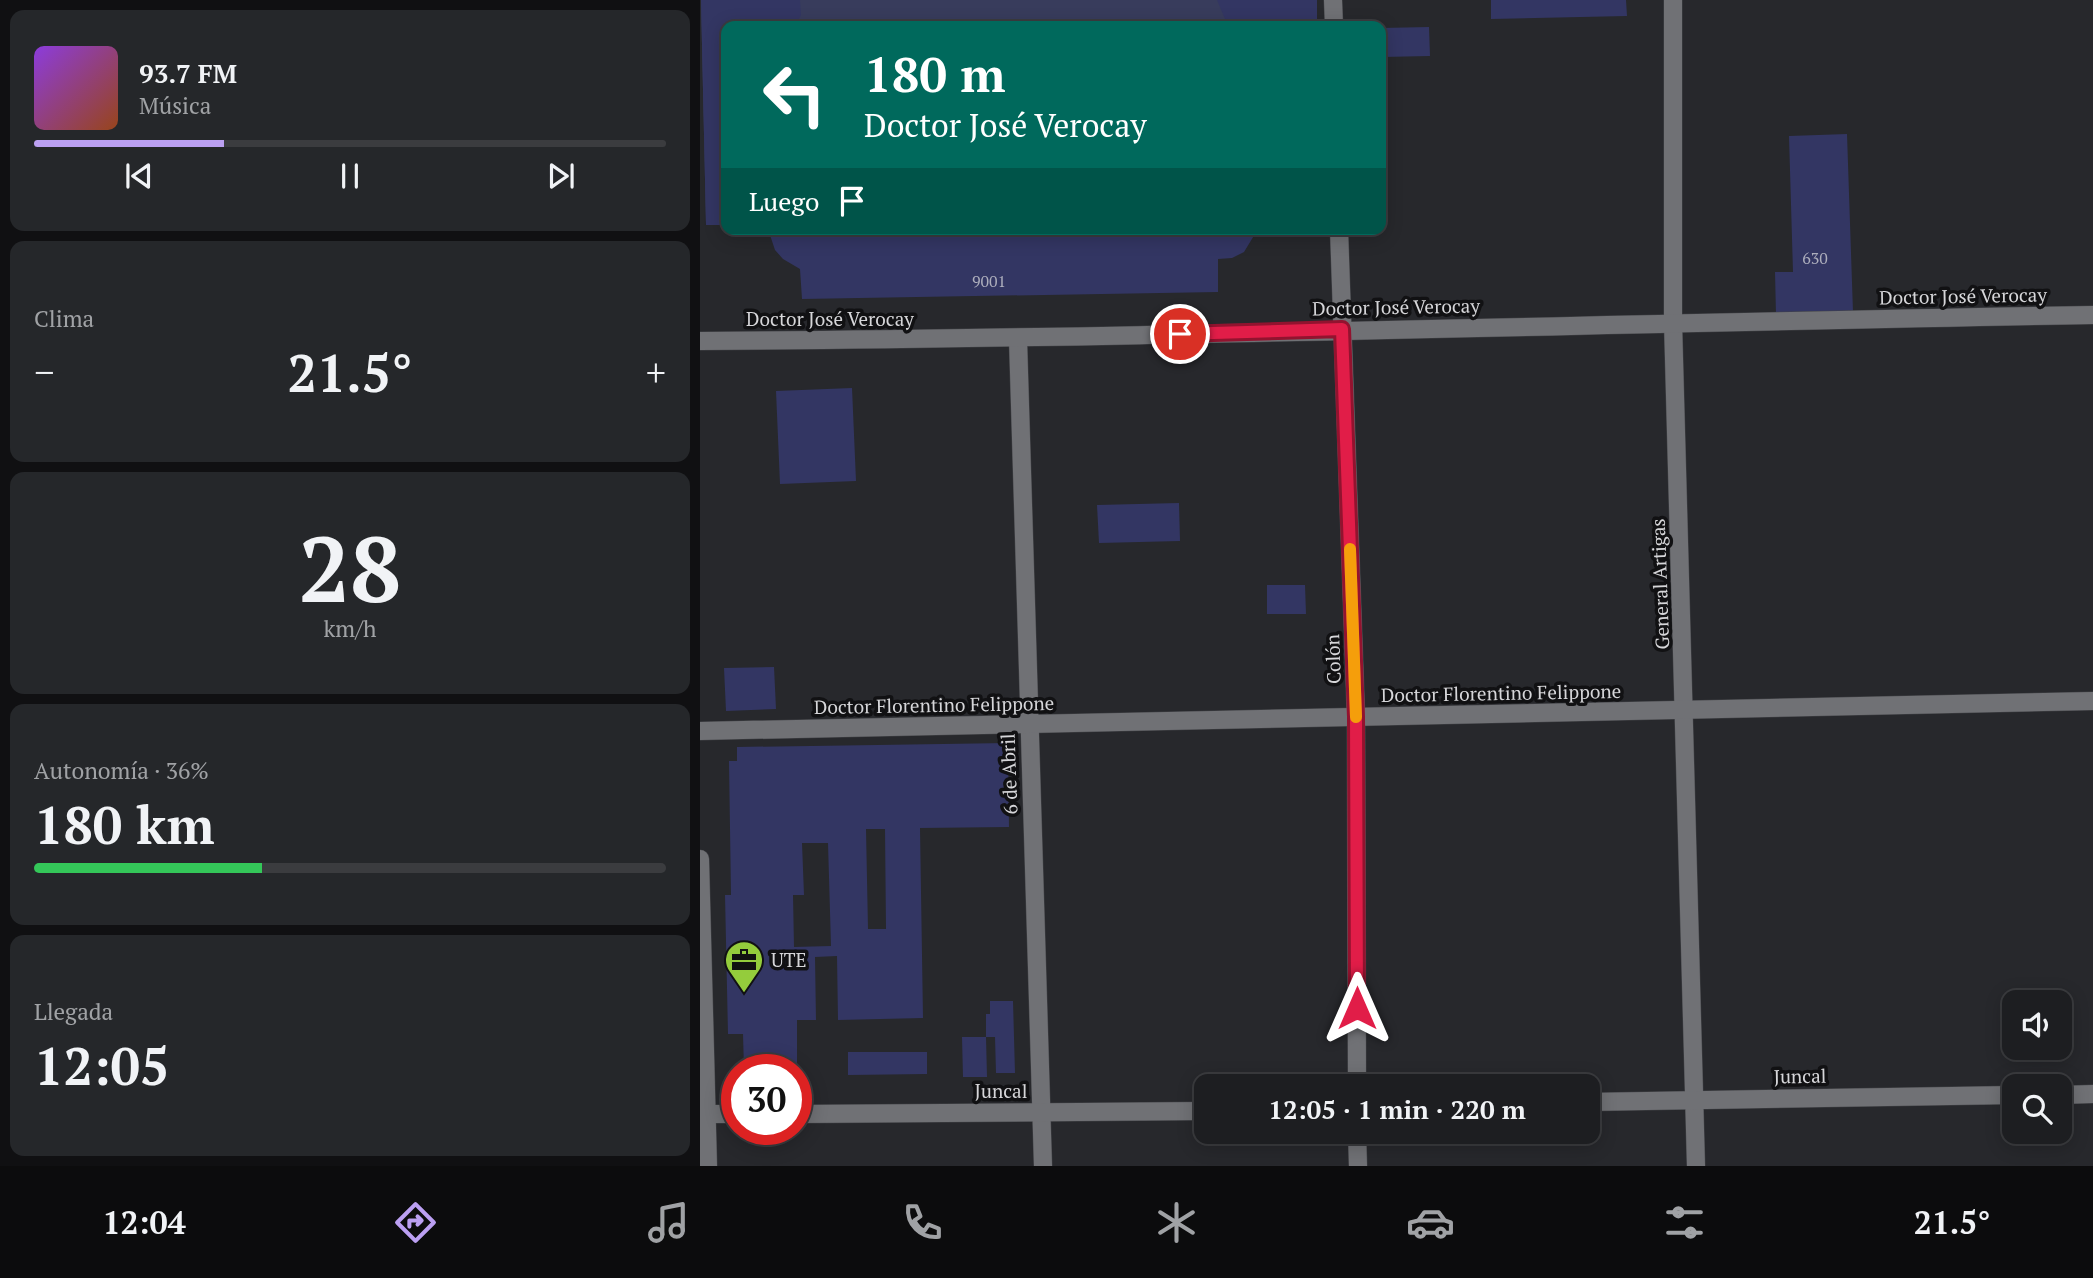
<!DOCTYPE html>
<html lang="es">
<meta charset="utf-8">
<style>
body{margin:0;font-family:"PT Serif",serif;background:#25272a;color:#f1f3f6;height:100vh;display:flex;flex-direction:column;font-size:26px;white-space:nowrap}
*{box-sizing:border-box;margin:0}
p{font-size:23px;color:#a0a2a5}
.icon{flex:none;width:38px;height:38px;fill:none;stroke:currentColor;stroke-width:2;stroke-linecap:round;stroke-linejoin:round}
.map{position:relative;flex:1;overflow:hidden}
.drawer{display:flex;flex-direction:column;gap:10px;padding:10px;background:#101012;width:700px}
.drawer>*{flex:none}
.banner{position:absolute;left:21px;top:21px;width:665px;height:214px;border-radius:14px;box-shadow:0 4px 18px #0003,0 0 0 2px #3b3c3f;background:#00695c;color:#fff;overflow:hidden}
.controls{position:absolute;left:1302px;top:990px;display:grid;gap:14px}
.controls a{display:grid;place-items:center;width:70px;height:70px;border-radius:14px;background:#1d1e21;box-shadow:0 4px 18px #0003,0 0 0 2px #3b3c3f;font-size:35px}
.speed{position:absolute;left:21px;top:1054px;display:flex;gap:14px;font-size:35px;font-weight:700;text-align:center}
.speed>*{display:grid;place-content:center;width:91px;height:91px;border-radius:50%;background:#1d1e21;box-shadow:0 4px 18px #0003,0 0 0 2px #3b3c3f;line-height:1}
.speed .limit{border:10px solid #d22;background:#fff;color:#111}
.pin{position:absolute;display:grid;place-items:center;width:60px;height:60px;color:#fff;margin:-30px;border:4px solid #fff;border-radius:50%;box-shadow:0 2px 7px #0007}
.me{position:absolute;width:77px;margin:-38px;rotate:0deg;stroke-linejoin:round;filter:drop-shadow(0 0 5px #0008)}
.turn{display:flex;align-items:center;gap:24px;height:147px;padding:0 28px;font-size:32px}
.turn .icon{width:91px;height:91px;stroke-width:2.5}
.turn b{display:block;font-size:49px;line-height:60px}
.then{display:flex;align-items:center;height:66px;padding:0 28px;background:#0003;gap:14px;font-size:26px}
.big{font-size:52px;font-weight:700;line-height:1.1}
.drawer .tile{flex:1;display:flex;flex-direction:column;justify-content:center;gap:10px;min-width:0;padding:0 24px;border-radius:14px;background:#25272a}
.drawer .dial{align-items:center;gap:0}
.dial b{font-size:91px;line-height:1}
.song{display:flex;align-items:center;gap:21px}
.cover{width:84px;height:84px;border-radius:10px;background:linear-gradient(135deg,hsl(270 70% 55%),hsl(20 70% 35%))}
.played{height:7px;border-radius:4px;background:linear-gradient(90deg,#bca0f2 30%,#3b3c3f 30%)}
.keys{display:flex;justify-content:space-around;direction:ltr}
.heat{display:flex;justify-content:space-between;align-items:center;font-size:38px;direction:ltr}
.charge{height:10px;border-radius:5px;background:linear-gradient(90deg,#34c759 36%,#3b3c3f 0)}
.trip{position:absolute;left:494px;top:1074px;width:406px;height:70px;border-radius:14px;background:#1d1e21;box-shadow:0 4px 18px #0003,0 0 0 2px #3b3c3f;font-weight:700;line-height:70px;text-align:center}
.menu{display:flex;height:112px;justify-content:space-around;align-items:center;background:#0c0c0d;color:#a0a2a5}
.menu .icon{width:49px;height:49px}
.menu .active{color:#bca0f2}
.menu b{font-size:32px;color:#f1f3f6}
main{display:flex;flex:1;min-height:0}
.map>svg:first-child{display:block}
.green{fill:#383c5c}
.building{fill:#333663;fill-rule:evenodd}
.lines{fill:none;stroke-linecap:round;stroke-linejoin:round}
.minor-casing{stroke:#434448;stroke-width:19}
.minor{stroke:#707175;stroke-width:18}
.route-casing{stroke:#92132f;stroke-width:18}
.route{stroke:#e11d48;stroke-width:12}
.slow{stroke:#f59e0b;stroke-width:12}
.labels{text-anchor:middle;stroke-width:7;stroke-linejoin:round;paint-order:stroke}
.number-label{font-size:16px;fill:#adaebc}
.street-label{font-size:19px;fill:#d6d6d9;stroke:#111113}
.poi-label{font-size:19px;fill:#d6d6d9;stroke:#111113;text-anchor:start}
</style>
<main>
<section class="drawer">
<div class="tile">
<div class="song"><i class="cover"></i><div><b>93.7 FM</b><p>Música</p></div></div>
<div class="played"></div>
<div class="keys"><svg class="icon" aria-label="previous" viewBox="0 0 24 24"><path d="M18 5L8 12l10 7zM5 5v14"/></svg><svg class="icon" aria-label="pause" viewBox="0 0 24 24"><path d="M8 5v14M16 5v14"/></svg><svg class="icon" aria-label="next" viewBox="0 0 24 24"><path d="M6 5l10 7-10 7zM19 5v14"/></svg></div>
</div>
<div class="tile"><p>Clima</p>
<div class="heat"><a>−</a><b class="big">21.5°</b><a>+</a></div>
</div>
<div class="tile dial"><b>28</b><p>km/h</p></div>
<div class="tile"><p>Autonomía · 36%</p><b class="big">180 km</b><div class="charge"></div></div>
<div class="tile"><p>Llegada</p><b class="big">12:05</b></div>
</section>
<div class="map">
<svg width="1393" height="1166" viewBox="0 0 1393 1166">
<rect width="100%" height="100%" fill="#27282c"/>
<path class="green" d="M1,0H617V26H26V225H6Z"/>
<g class="building">
<path d="M1,0H100L101,15L95,26H26V225H6Z"/>
<path d="M517,0H617V26H528Z"/>
<path d="M791,0H926L927,16L791,19Z"/>
<path d="M729,27L730,56L682,57L681,28Z"/>
<path d="M1147,134L1153,312L1076,315L1075,272H1093L1089,136Z"/>
<path d="M68,229H109L113,234L290,229H558L544,252L532,258L518,259V292L102,299L100,269L83,259L75,250Z"/>
<path d="M152,388L156,481L80,484L76,391Z"/>
<path d="M479,503L480,541L399,543L397,505Z"/>
<path d="M567,585H605L606,614H567Z"/>
<path d="M74,667L76,709L26,711L24,668Z"/>
<path d="M308,743L309,827L220,828L223,1018L138,1020L137,956L115,957L116,1020H97V1069H44L43,1034H28L25,895H31L29,761H37V747ZM166,829H185L186,929H168ZM102,843H128L131,946L94,947L93,895H104Z"/>
<path d="M290,1001H313L315,1073H296L295,1037H286V1014H290Z"/>
<path d="M262,1037H286L287,1077H263Z"/>
<path d="M148,1052H227V1074L148,1075Z"/>
</g>
<g class="lines">
<defs>
<g id="minor">
<path d="M633,0L634,26"/>
<path d="M973,0V322L996,1166"/>
<path d="M639,229L656,717L657,1087"/>
<path d="M318,339L343,1166"/>
<path d="M0,341C464,338 929,323 1393,315"/>
<path d="M0,731L1393,701"/>
<path d="M0,859L8,1166"/>
<path d="M1360,1095L1393,1094"/>
<path d="M887,1102L1314,1095"/>
<path d="M0,1114H37"/>
<path d="M96,1114L506,1111"/>
<path d="M657,1132L658,1166"/>
</g>
</defs>
<use href="#minor" class="minor-casing"/>
<use href="#minor" class="minor"/>
</g>
<g class="lines">
<defs>
<path id="route" d="M480,334L642,329L656,717L657,1008"/>
</defs>
<use href="#route" class="route-casing"/>
<use href="#route" class="route"/>
<path class="slow" d="M650,549L656,717"/>
</g>
<defs>
<symbol id="office-pin" viewBox="-11 -11 22 30"><path d="M0 17L-7.5 6A9.5 9.5 0 1 1 7.5 6Z" fill="#94cc3c" stroke="#111113"/><path d="M-6-3h4V-5.5h4V-3h4V5H-6ZM-1-4.5V-3h2v-1.5ZM-6 0V1H6V0Z" fill="#111"/></symbol>
</defs>
<g fill-rule="evenodd">
<use href="#office-pin" x="22" y="938" width="44" height="60"/>
</g>
<g class="labels">
<g class="number-label">
<text x="1115" y="264">630</text>
<text x="289" y="287">9001</text>
</g>
<g class="street-label">
<text transform="translate(1263 296) rotate(-1)" y="7">Doctor José Verocay</text>
<text transform="translate(696 307) rotate(-1)" y="7">Doctor José Verocay</text>
<text x="130" y="326">Doctor José Verocay</text>
<text transform="translate(960 584) rotate(-92)" y="7">General Artigas</text>
<text transform="translate(633 659) rotate(-92)" y="7">Colón</text>
<text transform="translate(801 693) rotate(-1)" y="7">Doctor Florentino Felippone</text>
<text transform="translate(234 705) rotate(-1)" y="7">Doctor Florentino Felippone</text>
<text transform="translate(309 774) rotate(-92)" y="7">6 de Abril</text>
<text transform="translate(1100 1076) rotate(-1)" y="7">Juncal</text>
<text x="301" y="1098">Juncal</text>
</g>
<g class="poi-label">
<text x="71" y="967">UTE</text>
</g>
</g>
</svg>
<div class="controls">
<a><svg class="icon" aria-label="sound" viewBox="0 0 24 24"><path d="M4 9h4l5-4v14l-5-4H4zM17 9q2 3 0 6"/></svg></a>
<a><svg class="icon" aria-label="search" viewBox="0 0 24 24"><circle cx="10" cy="10" r="6"/><path d="M15 15l6 6"/></svg></a>
</div>
<div class="speed"><div class="limit">30</div></div>
<div class="pin" style="left:480px;top:334px;background:#d93025"><svg class="icon" aria-label="arrive" viewBox="0 0 24 24"><path d="M6 21V4h12l-3 4 3 4H6"/></svg></div>
<svg class="me" style="left:657px;top:1008px" viewBox="-20 -20 40 40"><path d="M0-17L14 15 0 8-14 15z" fill="#e11d48" stroke="#fff" stroke-width="4"/></svg>
<div class="trip">12:05 · 1 min · 220 m</div>
<div class="banner">
<div class="turn"><svg class="icon" aria-label="left" viewBox="0 0 24 24"><path d="M17 20v-9H6M10 6l-5 5 5 5"/></svg><div><b>180 m</b>Doctor José Verocay</div></div>
<div class="then">Luego<svg class="icon" aria-label="arrive" viewBox="0 0 24 24"><path d="M6 21V4h12l-3 4 3 4H6"/></svg></div>
</div>
</div>
</main>
<nav class="menu">
<b>12:04</b>
<svg class="icon active" aria-label="directions" viewBox="0 0 24 24"><path d="M12 3l9 9-9 9-9-9zM9 14v-3h6M13 9l2 2-2 2"/></svg>
<svg class="icon" aria-label="music" viewBox="0 0 24 24"><path d="M9 18V5l10-2v13"/><circle cx="6" cy="18" r="3"/><circle cx="16" cy="16" r="3"/></svg>
<svg class="icon" aria-label="phone" viewBox="0 0 24 24"><path d="M5 4h4l2 5-3 2q2 4 5 5l2-3 5 2v4C11 20 4 13 5 4z"/></svg>
<svg class="icon" aria-label="climate" viewBox="0 0 24 24"><path d="M12 3v18M4 7l16 10M4 17L20 7"/></svg>
<svg class="icon" aria-label="car" viewBox="0 0 24 24"><path d="M5 17H2v-5l4-1 3-4h7l3 4 3 1v5h-3M9 17h6M6 11h13"/><circle cx="7" cy="17" r="2"/><circle cx="17" cy="17" r="2"/></svg>
<svg class="icon" aria-label="filters" viewBox="0 0 24 24"><path d="M4 7h16M4 17h16"/><circle cx="9" cy="7" r="2"/><circle cx="15" cy="17" r="2"/></svg>
<b>21.5°</b>
</nav>
